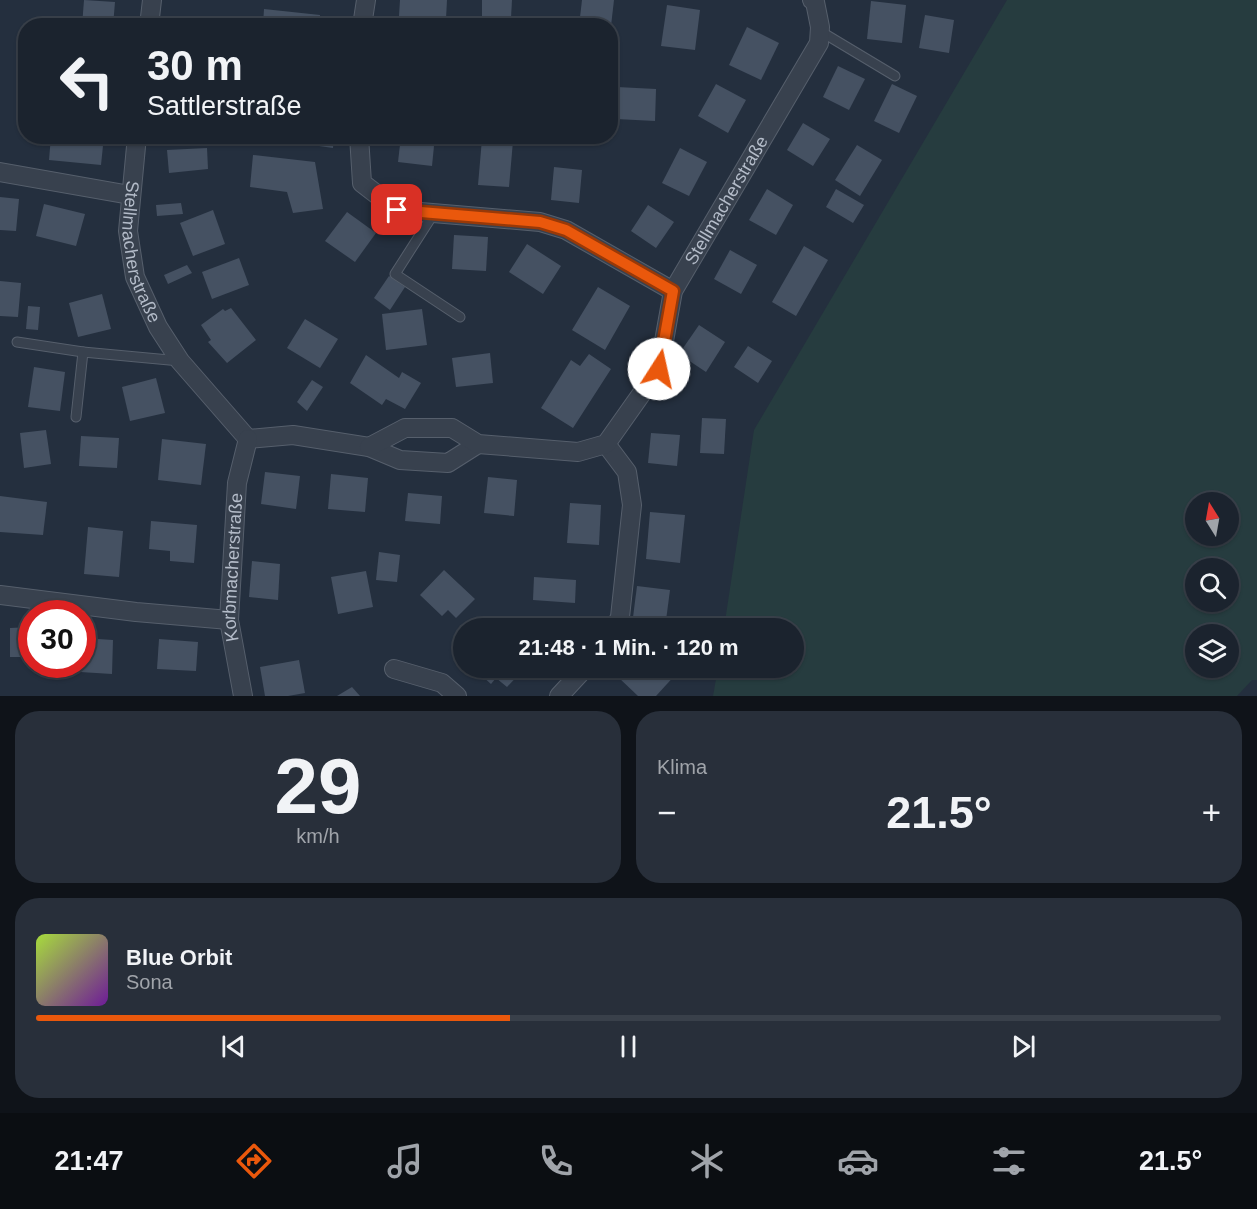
<!DOCTYPE html>
<html lang="de">
<meta charset="utf-8">
<style>
body{margin:0;font-family:Arial,sans-serif;background:#282f3a;color:#f1f3f6;height:100vh;display:flex;flex-direction:column;font-size:22px;white-space:nowrap}
*{box-sizing:border-box;margin:0}
p{font-size:20px;color:#a0a4aa}
.icon{flex:none;width:33px;height:33px;fill:none;stroke:currentColor;stroke-width:2;stroke-linecap:round;stroke-linejoin:round}
.map{position:relative;height:696px;overflow:hidden}
.side{display:flex;flex-direction:column;gap:15px;padding:15px;background:#0f1319;flex:1}
.side>*{flex:none}
.guide{position:absolute;left:18px;top:18px;width:600px;height:126px;border-radius:24px;box-shadow:0 2px 4px #0004,0 0 0 2px #39404a;background:#1b232e;color:#f1f3f6;overflow:hidden}
.needle{width:39px;rotate:349deg}
.tools{position:absolute;left:1185px;top:492px;display:grid;gap:12px}
.tools a{display:grid;place-items:center;width:54px;height:54px;border-radius:50%;background:#1b232e;box-shadow:0 2px 4px #0004,0 0 0 2px #39404a;font-size:30px}
.speed{position:absolute;left:18px;top:600px;display:flex;gap:12px;font-size:30px;font-weight:700;text-align:center}
.speed>*{display:grid;place-content:center;width:78px;height:78px;border-radius:50%;background:#1b232e;box-shadow:0 2px 4px #0004,0 0 0 2px #39404a;line-height:1}
.speed .limit{border:9px solid #d22;background:#fff;color:#111}
.pin{position:absolute;display:grid;place-items:center;width:51px;height:51px;color:#fff;margin:-26px;border-radius:12px;box-shadow:0 3px 9px #0006}
.me{position:absolute;width:66px;margin:-33px;rotate:10deg;stroke-linejoin:round;filter:drop-shadow(0 0 4px #0008)}
.turn{display:flex;align-items:center;gap:21px;height:126px;padding:0 30px;font-size:27px}
.turn .icon{width:78px;height:78px;stroke-width:2.5}
.turn b{display:block;font-size:42px;line-height:51px}
.big{font-size:45px;font-weight:800;line-height:1.1}
.side .card{flex:1;display:flex;flex-direction:column;justify-content:center;gap:9px;min-width:0;padding:0 21px;border-radius:24px;background:#282f3a}
.side .dial{align-items:center;gap:0}
.dial b{font-size:78px;line-height:1}
.song{display:flex;align-items:center;gap:18px}
.cover{width:72px;height:72px;border-radius:9px;background:linear-gradient(135deg,hsl(80 70% 55%),hsl(280 70% 35%))}
.played{height:6px;border-radius:3px;background:linear-gradient(90deg,#ea580c 40%,#39404a 40%)}
.keys{display:flex;justify-content:space-around;direction:ltr}
.heat{display:flex;justify-content:space-between;align-items:center;font-size:33px;direction:ltr}
.side .tiles{flex:1;display:grid;gap:15px;grid-template-columns:1fr 1fr}
.card:last-child{grid-column:span 2}
.trip{position:absolute;left:453px;top:618px;width:351px;height:60px;border-radius:30px;background:#1b232e;box-shadow:0 2px 4px #0004,0 0 0 2px #39404a;font-weight:800;line-height:60px;text-align:center}
.dock{display:flex;height:96px;justify-content:space-around;align-items:center;background:#0b0e12;color:#a0a4aa}
.dock .icon{width:42px;height:42px}
.dock .on{color:#ea580c}
.dock b{font-size:27px;color:#f1f3f6}
.map>svg:first-child{display:block}
.green{fill:#263c3f;fill-rule:evenodd}
.building{fill:#455162}
.lines{fill:none;stroke-linecap:round;stroke-linejoin:round}
.lane-casing{stroke:#565f6c;stroke-width:11}
.street-casing{stroke:#565f6c;stroke-width:20}
.lane{stroke:#38414e;stroke-width:9}
.street{stroke:#38414e;stroke-width:18}
.route-casing{stroke:#983908;stroke-width:15}
.route{stroke:#ea580c;stroke-width:10}
.labels{text-anchor:middle;stroke-width:6;stroke-linejoin:round;paint-order:stroke}
.street-label{font-size:18px;fill:#b4bcc9;stroke:#1d2633}
</style>
<div class="map">
<svg width="1257" height="696" viewBox="0 0 1257 696">
<rect width="100%" height="100%" fill="#242f3e"/>
<path class="green" d="M1007,0H1257V680H1252L1237,696H713L718,668H794V628H724L754,430ZM1228,502V536H1196V502ZM1196,568H1228V602H1196ZM1196,634H1228V668H1196Z"/>
<g class="building">
<path d="M84,0L115,2L113,26H82Z"/>
<path d="M400,0H447L446,19L399,16Z"/>
<path d="M482,0H512L511,18L482,17Z"/>
<path d="M582,0H614L611,26H579Z"/>
<path d="M871,1L906,5L902,43L867,39Z"/>
<path d="M667,5L700,10L695,50L661,46Z"/>
<path d="M264,9L320,15L319,26H263Z"/>
<path d="M925,15L954,20L949,53L919,48Z"/>
<path d="M747,27L779,43L761,80L729,65Z"/>
<path d="M838,66L865,79L849,110L823,97Z"/>
<path d="M716,84L746,100L728,133L698,116Z"/>
<path d="M892,84L917,96L899,133L874,121Z"/>
<path d="M617,87L656,89L655,121L616,119Z"/>
<path d="M803,123L830,139L813,166L787,150Z"/>
<path d="M51,136H104L101,165L49,160Z"/>
<path d="M306,136H334L333,148L305,144Z"/>
<path d="M401,136H435L432,166L398,162Z"/>
<path d="M482,139L513,141L509,187L478,185Z"/>
<path d="M857,145L882,160L860,196L835,180Z"/>
<path d="M207,148L208,169L169,173L167,150Z"/>
<path d="M680,148L707,162L689,196L662,183Z"/>
<path d="M253,155L315,162L323,209L293,213L287,192L250,187Z"/>
<path d="M554,167L582,170L579,203L551,200Z"/>
<path d="M767,189L793,205L776,235L749,220Z"/>
<path d="M836,189L864,205L853,223L826,207Z"/>
<path d="M0,197L19,199L16,231L0,230Z"/>
<path d="M181,203L183,214L157,216L156,205Z"/>
<path d="M44,204L85,214L76,246L36,236Z"/>
<path d="M648,205L674,222L656,248L631,231Z"/>
<path d="M213,210L225,244L193,256L180,223Z"/>
<path d="M347,212L376,233L355,262L325,241Z"/>
<path d="M454,235L488,237L486,271L452,269Z"/>
<path d="M527,244L561,266L543,294L509,272Z"/>
<path d="M804,246L828,260L796,316L772,302Z"/>
<path d="M730,250L757,265L741,294L714,279Z"/>
<path d="M239,258L249,285L212,299L202,272Z"/>
<path d="M187,265L192,273L168,284L164,275Z"/>
<path d="M389,276L405,287L390,310L374,298Z"/>
<path d="M0,281L21,283L18,317L0,316Z"/>
<path d="M598,287L630,306L605,350L572,330Z"/>
<path d="M102,294L111,329L78,337L69,303Z"/>
<path d="M28,306L40,307L38,330L26,329Z"/>
<path d="M231,308L256,340L227,363L208,342L211,340L201,325L223,309L225,311Z"/>
<path d="M422,309L427,345L386,350L382,314Z"/>
<path d="M305,319L338,339L320,368L287,348Z"/>
<path d="M699,325L725,342L706,372L679,354Z"/>
<path d="M748,346L772,361L758,383L734,367Z"/>
<path d="M490,353L493,383L456,387L452,358Z"/>
<path d="M589,354L611,369L573,428L541,408L571,360L580,366Z"/>
<path d="M366,355L399,378L402,372L421,383L405,409L386,399L382,405L350,383Z"/>
<path d="M34,367L65,372L60,411L28,407Z"/>
<path d="M156,378L165,413L130,421L122,387Z"/>
<path d="M312,380L323,387L307,411L297,402Z"/>
<path d="M702,418L726,419L724,454L700,453Z"/>
<path d="M46,430L51,464L24,468L20,433Z"/>
<path d="M651,433L680,435L677,466L648,463Z"/>
<path d="M81,436L119,438L117,468L79,466Z"/>
<path d="M162,439L206,444L201,485L158,480Z"/>
<path d="M265,472L300,476L296,509L261,504Z"/>
<path d="M331,474L368,478L365,512L328,509Z"/>
<path d="M488,477L517,480L514,516L484,513Z"/>
<path d="M408,493L442,496L440,524L405,521Z"/>
<path d="M0,496L47,502L43,535L0,532Z"/>
<path d="M570,503L601,505L599,545L567,543Z"/>
<path d="M650,512L685,515L680,563L646,559Z"/>
<path d="M151,521L197,525L194,563L170,561V551L149,549Z"/>
<path d="M88,527L123,531L119,577L84,574Z"/>
<path d="M379,552L400,555L397,582L376,580Z"/>
<path d="M252,561L280,564L278,600L249,597Z"/>
<path d="M444,570L475,599L456,618L448,610L442,616L420,595Z"/>
<path d="M366,571L373,607L338,614L331,577Z"/>
<path d="M534,577L576,580L575,603L533,600Z"/>
<path d="M637,586L670,590L665,628L632,625Z"/>
<path d="M32,627V657H10V628Z"/>
<path d="M82,638L113,640L112,674L80,672V664H82Z"/>
<path d="M159,639L198,642L196,671L157,669Z"/>
<path d="M299,660L305,693L288,696H265L260,667Z"/>
<path d="M473,668H525L507,687L496,678L491,684Z"/>
<path d="M627,668H671L677,673L656,696H638L618,677Z"/>
<path d="M352,687L360,696H337Z"/>
</g>
<g class="lines">
<defs>
<g id="lane">
<path d="M820,31L895,76"/>
<path d="M434,213L395,274L460,317"/>
<path d="M17,342L83,352"/>
<path d="M76,417L83,352L180,361"/>
</g>
<g id="street">
<path d="M149,26L152,0"/>
<path d="M362,26L366,0"/>
<path id="s1" d="M137,136L128,231L135,277L158,327L180,361L248,439"/>
<path d="M359,136L362,183L397,210L540,222L566,230L673,291"/>
<path d="M0,172L130,195"/>
<path d="M248,439L293,435L369,447L400,460L448,463L478,444"/>
<path d="M606,444L627,472L632,505L620,617L615,628"/>
<path id="s2" d="M369,447L405,428H452L478,444L578,452L606,444L659,369L673,291L819,43L820,27L815,2L812,0"/>
<path d="M0,595L136,612L229,620"/>
<path d="M394,669L442,683L457,696"/>
<path id="s3" d="M243,696L229,620L237,483L248,439"/>
<path d="M559,696L585,668"/>
</g>
</defs>
<use href="#lane" class="lane-casing"/>
<use href="#street" class="street-casing"/>
<use href="#lane" class="lane"/>
<use href="#street" class="street"/>
</g>
<g class="lines">
<defs>
<path id="route" d="M397,210L540,222L566,230L673,291L659,369"/>
</defs>
<use href="#route" class="route-casing"/>
<use href="#route" class="route"/>
</g>
<g class="labels">
<g class="street-label">
<text dy="6" stroke="none"><textPath href="#s2" startOffset="524">Stellmacherstraße</textPath></text>
<text dy="6" stroke="none"><textPath href="#s1" startOffset="118">Stellmacherstraße</textPath></text>
<text dy="6" stroke="none"><textPath href="#s3" startOffset="130">Korbmacherstraße</textPath></text>
</g>
</g>
</svg>
<div class="tools">
<a><svg class="needle" viewBox="-14 -14 28 28"><path d="M0-13l5 13h-10z" fill="#e53935"/><path d="M0 13l5-13h-10z" fill="#a0a4aa"/></svg></a>
<a><svg class="icon" aria-label="search" viewBox="0 0 24 24"><circle cx="10" cy="10" r="6"/><path d="M15 15l6 6"/></svg></a>
<a><svg class="icon" aria-label="layers" viewBox="0 0 24 24"><path d="M12 4l9 5-9 5-9-5zM3 14l9 5 9-5"/></svg></a>
</div>
<div class="speed"><div class="limit">30</div></div>
<div class="pin" style="left:397px;top:210px;background:#d93025"><svg class="icon" aria-label="arrive" viewBox="0 0 24 24"><path d="M6 21V4h12l-3 4 3 4H6"/></svg></div>
<svg class="me" style="left:659px;top:369px" viewBox="-20 -20 40 40"><circle r="19" fill="#fff"/><path d="M0-13L10 11 0 6-10 11z" fill="#ea580c"/></svg>
<div class="trip">21:48 · 1 Min. · 120 m</div>
<div class="guide">
<div class="turn"><svg class="icon" aria-label="left" viewBox="0 0 24 24"><path d="M17 20v-9H6M10 6l-5 5 5 5"/></svg><div><b>30 m</b>Sattlerstraße</div></div>
</div>
</div>
<section class="side">
<div class="tiles">
<div class="card dial"><b>29</b><p>km/h</p></div>
<div class="card"><p>Klima</p>
<div class="heat"><a>−</a><b class="big">21.5°</b><a>+</a></div>
</div>
<div class="card">
<div class="song"><i class="cover"></i><div><b>Blue Orbit</b><p>Sona</p></div></div>
<div class="played"></div>
<div class="keys"><svg class="icon" aria-label="previous" viewBox="0 0 24 24"><path d="M18 5L8 12l10 7zM5 5v14"/></svg><svg class="icon" aria-label="pause" viewBox="0 0 24 24"><path d="M8 5v14M16 5v14"/></svg><svg class="icon" aria-label="next" viewBox="0 0 24 24"><path d="M6 5l10 7-10 7zM19 5v14"/></svg></div>
</div>
</div>
</section>
<nav class="dock">
<b>21:47</b>
<svg class="icon on" aria-label="directions" viewBox="0 0 24 24"><path d="M12 3l9 9-9 9-9-9zM9 14v-3h6M13 9l2 2-2 2"/></svg>
<svg class="icon" aria-label="music" viewBox="0 0 24 24"><path d="M9 18V5l10-2v13"/><circle cx="6" cy="18" r="3"/><circle cx="16" cy="16" r="3"/></svg>
<svg class="icon" aria-label="phone" viewBox="0 0 24 24"><path d="M5 4h4l2 5-3 2q2 4 5 5l2-3 5 2v4C11 20 4 13 5 4z"/></svg>
<svg class="icon" aria-label="climate" viewBox="0 0 24 24"><path d="M12 3v18M4 7l16 10M4 17L20 7"/></svg>
<svg class="icon" aria-label="car" viewBox="0 0 24 24"><path d="M5 17H2v-5l4-1 3-4h7l3 4 3 1v5h-3M9 17h6M6 11h13"/><circle cx="7" cy="17" r="2"/><circle cx="17" cy="17" r="2"/></svg>
<svg class="icon" aria-label="filters" viewBox="0 0 24 24"><path d="M4 7h16M4 17h16"/><circle cx="9" cy="7" r="2"/><circle cx="15" cy="17" r="2"/></svg>
<b>21.5°</b>
</nav>
